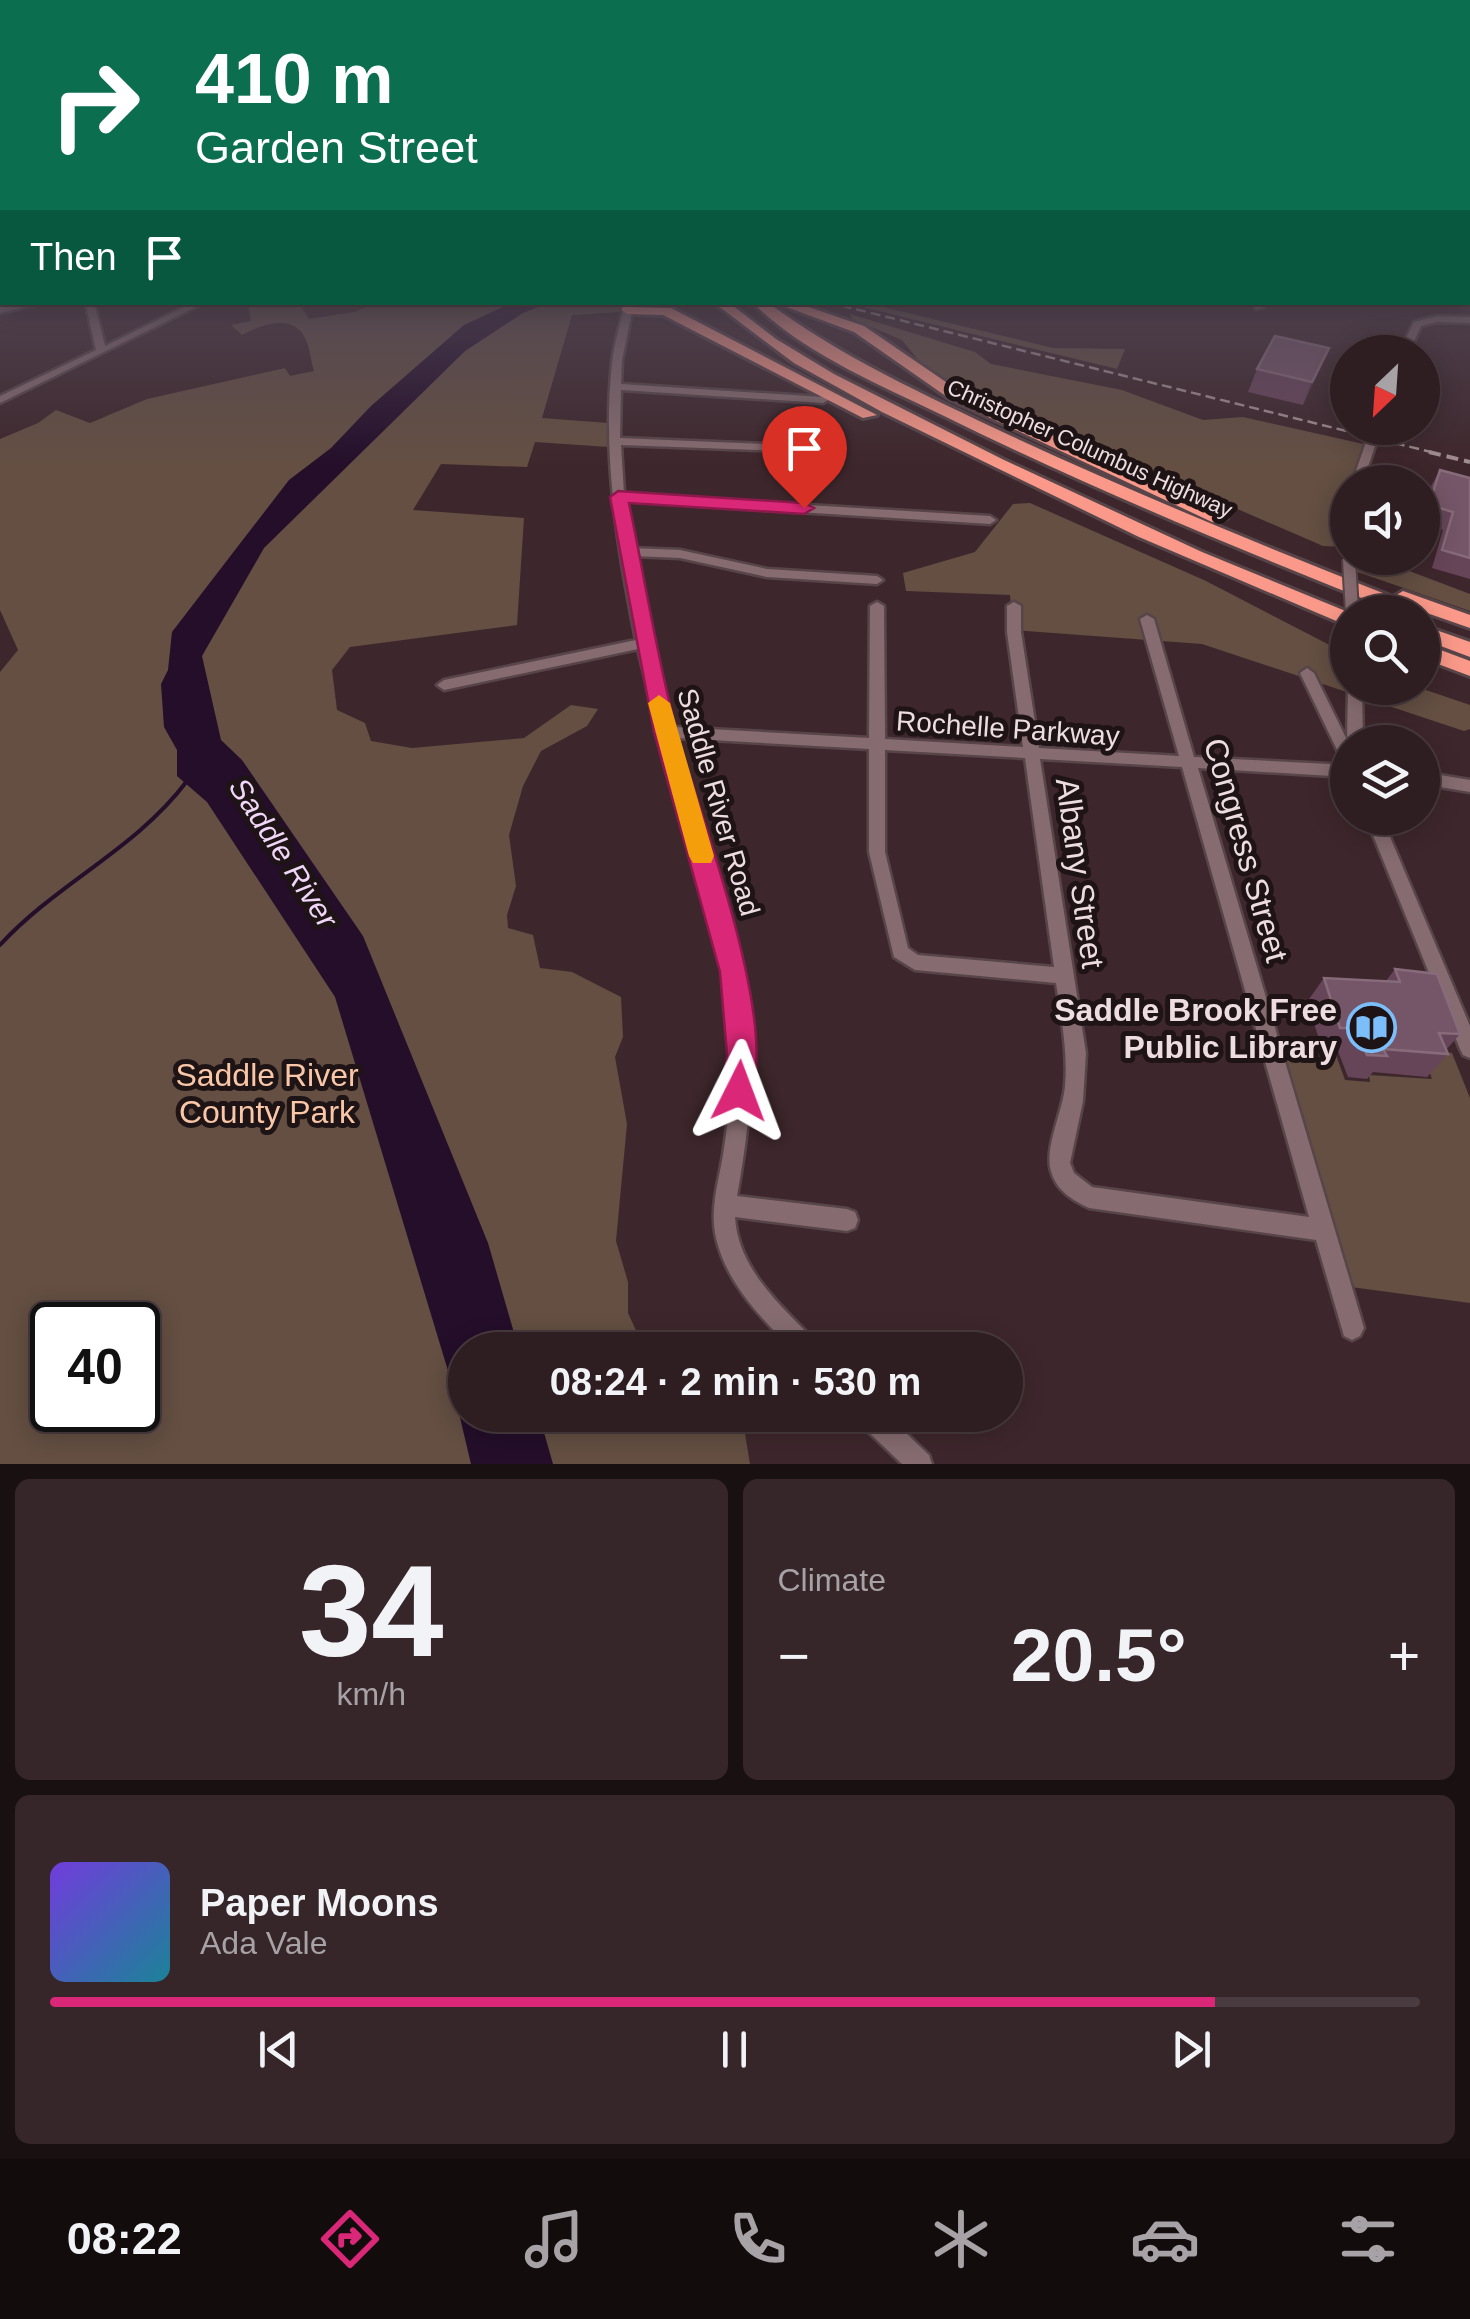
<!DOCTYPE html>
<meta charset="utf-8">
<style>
body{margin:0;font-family:Arial,sans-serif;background:#36262a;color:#f1f3f6;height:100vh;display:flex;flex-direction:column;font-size:38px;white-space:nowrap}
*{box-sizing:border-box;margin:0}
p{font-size:32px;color:#a7a2a5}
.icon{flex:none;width:55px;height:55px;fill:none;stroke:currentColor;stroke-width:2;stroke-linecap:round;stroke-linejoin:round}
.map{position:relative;height:1464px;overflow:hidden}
.panel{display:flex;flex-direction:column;gap:15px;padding:15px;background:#191012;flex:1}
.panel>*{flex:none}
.hud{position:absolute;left:0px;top:0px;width:1470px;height:305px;box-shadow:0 5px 25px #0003,0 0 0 2px #493b3f;background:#0b6e4f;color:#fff;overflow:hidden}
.needle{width:65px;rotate:205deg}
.fabs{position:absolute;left:1330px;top:335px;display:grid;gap:20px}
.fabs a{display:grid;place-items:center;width:110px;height:110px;border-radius:50%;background:#2e1d21;box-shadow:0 5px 25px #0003,0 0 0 2px #493b3f;font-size:50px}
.speed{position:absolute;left:30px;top:1302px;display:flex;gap:20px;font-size:50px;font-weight:700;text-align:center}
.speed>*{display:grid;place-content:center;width:130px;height:130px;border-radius:50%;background:#2e1d21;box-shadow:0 5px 25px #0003,0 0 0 2px #493b3f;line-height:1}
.speed .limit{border:5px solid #111;border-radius:15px;background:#fff;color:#111}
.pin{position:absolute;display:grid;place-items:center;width:85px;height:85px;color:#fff;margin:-102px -42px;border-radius:50% 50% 50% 0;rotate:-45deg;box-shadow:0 0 10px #0007}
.pin .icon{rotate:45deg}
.me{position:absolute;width:110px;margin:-55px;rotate:3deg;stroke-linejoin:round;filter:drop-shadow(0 0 8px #0008)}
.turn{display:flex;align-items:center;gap:35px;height:210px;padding:0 30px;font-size:45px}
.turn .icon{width:130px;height:130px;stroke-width:2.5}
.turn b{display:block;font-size:70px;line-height:85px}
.then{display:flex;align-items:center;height:95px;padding:0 30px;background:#0003;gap:20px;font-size:38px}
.big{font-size:75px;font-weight:800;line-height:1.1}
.panel .tile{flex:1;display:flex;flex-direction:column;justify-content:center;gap:15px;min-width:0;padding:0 35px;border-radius:15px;background:#36262a}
.panel .dial{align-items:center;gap:0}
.dial b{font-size:130px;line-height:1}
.song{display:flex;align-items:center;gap:30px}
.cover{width:120px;height:120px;border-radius:15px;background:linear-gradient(135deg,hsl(260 70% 55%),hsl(190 70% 35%))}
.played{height:10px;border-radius:5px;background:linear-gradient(90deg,#db2777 85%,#493b3f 85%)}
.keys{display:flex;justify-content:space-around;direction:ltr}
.heat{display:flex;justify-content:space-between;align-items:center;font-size:55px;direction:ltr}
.panel .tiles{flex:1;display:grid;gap:15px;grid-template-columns:1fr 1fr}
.tile:last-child{grid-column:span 2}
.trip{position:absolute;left:448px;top:1332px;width:575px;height:100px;border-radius:50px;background:#2e1d21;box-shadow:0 5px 25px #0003,0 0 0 2px #493b3f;font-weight:800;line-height:100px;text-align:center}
.dock{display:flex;height:160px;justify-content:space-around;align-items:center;background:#120c0d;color:#a7a2a5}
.dock .icon{width:70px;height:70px}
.dock .current{color:#db2777}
.dock b{font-size:45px;color:#f1f3f6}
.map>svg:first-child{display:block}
.green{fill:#644f42;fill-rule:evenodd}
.water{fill:#240e2a}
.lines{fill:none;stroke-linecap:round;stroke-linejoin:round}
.stream{stroke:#240e2a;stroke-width:4}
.minor-casing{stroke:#584549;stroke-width:5}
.highway-casing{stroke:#584549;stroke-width:6}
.minor{fill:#866c70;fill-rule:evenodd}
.highway{fill:#fa9989;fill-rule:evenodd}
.rail-far1{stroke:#a18e92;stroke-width:2.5;stroke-dasharray:10 5;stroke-linecap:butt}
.rail{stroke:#a18e92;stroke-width:4;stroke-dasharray:12 6;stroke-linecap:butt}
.minor-bridge-casing{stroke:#584549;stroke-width:16;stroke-linecap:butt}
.minor-bridge{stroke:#866c70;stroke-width:12}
.wall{fill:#674559}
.shaded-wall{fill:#513241}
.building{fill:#755668;stroke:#886b7a;stroke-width:2.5}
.route{fill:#db2777;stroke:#8e194d;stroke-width:2.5}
.slow{fill:#f59e0b}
.labels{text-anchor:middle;stroke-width:10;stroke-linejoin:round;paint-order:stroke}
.far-street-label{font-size:22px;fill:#eddde0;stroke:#1e1315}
.street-label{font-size:28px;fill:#eddde0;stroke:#1e1315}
.water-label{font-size:30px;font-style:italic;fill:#f0d6f8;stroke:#1e1315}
.near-street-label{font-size:32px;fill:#eddde0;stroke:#1e1315}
.near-poi-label{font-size:32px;font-weight:bold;fill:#eddde0;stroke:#1e1315;text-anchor:end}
.near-park-label{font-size:32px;fill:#f9c7a8;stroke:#1e1315}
</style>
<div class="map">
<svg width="1470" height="1464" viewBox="0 0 1470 1464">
<rect width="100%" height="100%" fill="#3e272c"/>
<g class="green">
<path d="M248,303H299L309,319L354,312L377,303H621L618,312L572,315L542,418L608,423L609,447L535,442L527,467L441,464L413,510L524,518L517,625L350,647L332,670L337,710L365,723L371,741L412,748L524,738L571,705L598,709L587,726L541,751L523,786L509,835L516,886L507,915L508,928L533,935L540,968L572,972L621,997L623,1037L615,1057L627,1124L616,1241L628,1282V1313L645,1350H465V1415H742L750,1464H0V672L18,650L0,610V439L38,423L56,410L90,423L147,399L285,368L290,376L314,371C311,362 310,348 306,340C294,312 261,325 242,335L231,325L251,321ZM52,1325H138V1410H52Z"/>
<path d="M846,303H866L1053,348L1125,349L1117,369Z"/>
<path d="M850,314L975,352L991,364L1122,390L1203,420L1243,417L1368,445L1357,482H1348L1347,552V547L1323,546L932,377L902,340L852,319Z"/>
<path d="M1030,503L1206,581L1347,654L1348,688H1420L1470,705V729L1464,731L1202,644L1013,630L1010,595L906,591L903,573L975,552L1013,504Z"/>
<path d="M1348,558H1375L1470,594V611L1349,569Z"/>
<path d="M1441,1052L1452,1053L1470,1098V1303L1351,1287L1283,1053L1327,1062L1328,1055H1336L1345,1080L1370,1082L1369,1075L1432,1079L1425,1059L1443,1060Z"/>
</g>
<path class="water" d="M513,302L548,303L523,313L465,351L264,548L202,656L221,740L242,760L363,936L488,1243L519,1350H465V1415H539L553,1464H471L452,1384L335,997L207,802L177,776V750L164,727L161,684L168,670L172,632L289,480L331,448L371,406L464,325Z"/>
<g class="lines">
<path class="stream" d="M0,945C57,883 136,849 187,781"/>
<defs>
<g id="minor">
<path d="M0,272H2V277L0,278Z"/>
<rect x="1468" y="287" width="2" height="6"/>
<path d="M26,302H47L0,313V307Z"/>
<path d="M85,302H94L105,346L194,302H206L0,403V396L96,350Z"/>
<path d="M625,302H634L622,360L621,384L823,397L828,400L823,403L621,390L620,438L785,445L799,441L805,444L785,451L621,445L624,494L990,516L996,520L990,524L625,501L632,548L680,550L767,569L877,576L883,580L877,584L767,577L680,558L633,556L650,639L653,643L651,645L673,727L869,738L870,606L877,602L884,606L885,739L1023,747L1007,632V606L1014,602L1021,606V632L1039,748L1179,756L1140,619L1147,615L1154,619L1194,757L1348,765V777L1198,768L1364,1328L1360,1336L1352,1340L1344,1336L1316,1240L1089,1208C1072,1200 1056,1190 1051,1171C1044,1148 1063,1111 1065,1086C1068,1051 1061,1017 1056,983L915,970L894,957L869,852V749L676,738C702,831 743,932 750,1028C754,1084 747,1140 737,1196L847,1209L855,1212L858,1220L855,1228L847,1231L735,1217C738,1270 782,1306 816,1342L820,1350H792C760,1316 727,1284 716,1238C709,1207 720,1178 724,1148C731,1103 735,1057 730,1011C724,950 704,891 687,833C669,771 653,712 638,649L444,690L437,685L444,680L636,640C618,550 602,456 612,363C614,343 621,322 625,302ZM885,750L1025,758L1054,967L918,955L908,948L885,852ZM1040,759L1182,767L1309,1217L1092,1187L1074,1173L1070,1163L1083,1101L1086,1053Z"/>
<path d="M1251,302H1260L1264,307L1256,309Z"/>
<path d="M1437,316L1470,317V323L1437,322L1421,326L1409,352H1399L1414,322Z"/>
<path d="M1371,428H1381L1363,482H1352Z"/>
<path d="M1307,668L1314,673L1347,740L1348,688H1362L1363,742H1348V761L1340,756L1300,673Z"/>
<path d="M1422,772L1470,780V792L1422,784Z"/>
<path d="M1366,818H1382L1470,1026V1058L1463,1055L1460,1049Z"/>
<path d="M857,1415H887L929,1455L932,1464H902L860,1424Z"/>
</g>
<g id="highway">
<path d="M713,302H728L776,339L834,374L1002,459L1202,552L1348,612V626L1139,537L882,412L794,363Z"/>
<path d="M752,302H767C841,357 925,395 1007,434C1134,493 1263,546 1393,597L1403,591L1470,615V628L1424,612H1397C1243,551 1090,488 942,415C878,384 803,353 752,302Z"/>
<path d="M773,302H794L864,326L962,393L1227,518L1218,523L1212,522L950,399L854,332Z"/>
<path d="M623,307L671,308L877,415L863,418L663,315L628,314L621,310Z"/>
<path d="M1422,625L1470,642V657L1422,639Z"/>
<path d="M1422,643L1470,661V676L1422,658Z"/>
</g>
</defs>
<use href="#minor" class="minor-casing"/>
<use href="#highway" class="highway-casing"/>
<use href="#minor" class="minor"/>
<use href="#highway" class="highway"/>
<path class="rail-far1" d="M827,302L1439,454"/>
<path class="rail" d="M1429,452L1470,462"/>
<defs>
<path id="minor-bridge" d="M1349,559L1352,612"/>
</defs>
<use href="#minor-bridge" class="minor-bridge-casing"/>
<use href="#minor-bridge" class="minor-bridge"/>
</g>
<g class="wall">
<path d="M1329,348L1303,405L1248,392L1257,369Z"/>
<path d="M1440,470L1470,478V579L1432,568L1443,530L1422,524V513L1430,488Z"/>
<path d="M1395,969L1460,1034L1446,1050L1448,1054L1427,1077L1373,1072L1367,1079L1348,1077L1338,1051H1323L1307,1002L1324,978L1386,981Z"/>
</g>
<path class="shaded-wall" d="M1329,348L1320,370L1303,405L1312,382Z"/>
<g class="building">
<path d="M1275,336L1329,348L1312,382L1257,369Z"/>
<path d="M1440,470L1470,478V558L1442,550L1453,512L1429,505Z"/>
<path d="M1395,969L1437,974L1460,1034L1439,1033L1448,1054L1383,1049L1387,1056L1367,1055L1356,1028H1340L1324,978L1400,982Z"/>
</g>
<linearGradient id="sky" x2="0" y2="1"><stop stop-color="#221518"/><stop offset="0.56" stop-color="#524756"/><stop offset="1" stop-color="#524756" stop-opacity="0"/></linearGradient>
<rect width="1470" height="466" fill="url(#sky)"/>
<path class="route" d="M618,491L804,503L814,508L804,514L629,503C645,579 657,658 677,733C699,815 782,1027 749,1101L739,1105L728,1101L724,1091L727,1054L720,972L654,732L610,497Z"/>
<path class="slow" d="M659,695L670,703L714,856L711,863H693L689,856L648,703Z"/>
<defs>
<symbol id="library-ring" viewBox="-11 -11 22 22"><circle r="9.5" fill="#1e1315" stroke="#7cbef9" stroke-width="1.5"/><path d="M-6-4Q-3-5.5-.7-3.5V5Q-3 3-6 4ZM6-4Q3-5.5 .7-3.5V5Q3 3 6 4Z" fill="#7cbef9"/></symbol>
</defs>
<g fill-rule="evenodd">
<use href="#library-ring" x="1344" y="1000" width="55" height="55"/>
</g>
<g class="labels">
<g class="far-street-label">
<text transform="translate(1090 448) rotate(24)" y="8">Christopher Columbus Highway</text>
</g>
<g class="street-label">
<text transform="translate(1008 728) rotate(4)" y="10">Rochelle Parkway</text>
<text transform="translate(719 802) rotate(74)" y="10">Saddle River Road</text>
</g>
<g class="water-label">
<text transform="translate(283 853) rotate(57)" y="10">Saddle River</text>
</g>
<g class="near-street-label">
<text transform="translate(1246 850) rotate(74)" y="11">Congress Street</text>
<text transform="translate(1080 873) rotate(82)" y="11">Albany Street</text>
</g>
<g class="near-poi-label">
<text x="1337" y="1021">Saddle Brook Free<tspan x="1337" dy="37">Public Library</tspan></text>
</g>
<g class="near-park-label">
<text x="267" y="1086">Saddle River<tspan x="267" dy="37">County Park</tspan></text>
</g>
</g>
</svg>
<div class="fabs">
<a><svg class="needle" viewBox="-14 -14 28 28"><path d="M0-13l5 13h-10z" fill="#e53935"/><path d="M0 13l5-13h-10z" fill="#a7a2a5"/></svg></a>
<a><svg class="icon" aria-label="sound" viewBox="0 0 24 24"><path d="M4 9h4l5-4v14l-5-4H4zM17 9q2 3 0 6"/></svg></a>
<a><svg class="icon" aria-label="search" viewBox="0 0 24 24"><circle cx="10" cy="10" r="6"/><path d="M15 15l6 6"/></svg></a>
<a><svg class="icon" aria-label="layers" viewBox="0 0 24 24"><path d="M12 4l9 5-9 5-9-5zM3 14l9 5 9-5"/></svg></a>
</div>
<div class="speed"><div class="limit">40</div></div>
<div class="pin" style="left:804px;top:508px;background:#d93025"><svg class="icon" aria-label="arrive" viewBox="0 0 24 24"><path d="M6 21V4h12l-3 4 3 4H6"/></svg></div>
<svg class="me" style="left:739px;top:1091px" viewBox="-20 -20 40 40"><path d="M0-17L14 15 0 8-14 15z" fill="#db2777" stroke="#fff" stroke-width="4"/></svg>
<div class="trip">08:24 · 2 min · 530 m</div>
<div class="hud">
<div class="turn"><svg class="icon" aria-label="right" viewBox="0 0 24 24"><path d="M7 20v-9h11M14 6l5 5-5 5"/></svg><div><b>410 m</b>Garden Street</div></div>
<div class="then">Then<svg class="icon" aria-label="arrive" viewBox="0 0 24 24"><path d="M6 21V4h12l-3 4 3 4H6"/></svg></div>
</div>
</div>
<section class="panel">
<div class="tiles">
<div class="tile dial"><b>34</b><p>km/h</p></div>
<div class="tile"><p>Climate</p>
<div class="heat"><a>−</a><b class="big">20.5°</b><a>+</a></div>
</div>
<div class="tile">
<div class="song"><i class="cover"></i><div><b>Paper Moons</b><p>Ada Vale</p></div></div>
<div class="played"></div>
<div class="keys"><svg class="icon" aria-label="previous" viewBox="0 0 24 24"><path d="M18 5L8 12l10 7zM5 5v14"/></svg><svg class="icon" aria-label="pause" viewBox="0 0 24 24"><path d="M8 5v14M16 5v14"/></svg><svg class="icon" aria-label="next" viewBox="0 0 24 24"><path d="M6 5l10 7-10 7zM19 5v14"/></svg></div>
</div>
</div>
</section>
<nav class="dock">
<b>08:22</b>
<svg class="icon current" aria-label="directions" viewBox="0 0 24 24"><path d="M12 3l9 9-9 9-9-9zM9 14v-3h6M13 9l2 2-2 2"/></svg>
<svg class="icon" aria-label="music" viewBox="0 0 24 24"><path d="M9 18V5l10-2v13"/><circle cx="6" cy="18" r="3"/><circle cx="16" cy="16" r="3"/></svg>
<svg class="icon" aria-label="phone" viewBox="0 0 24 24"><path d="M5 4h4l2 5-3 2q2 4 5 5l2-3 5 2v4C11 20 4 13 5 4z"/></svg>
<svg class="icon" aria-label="climate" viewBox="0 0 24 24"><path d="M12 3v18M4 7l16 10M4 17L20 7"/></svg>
<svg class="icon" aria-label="car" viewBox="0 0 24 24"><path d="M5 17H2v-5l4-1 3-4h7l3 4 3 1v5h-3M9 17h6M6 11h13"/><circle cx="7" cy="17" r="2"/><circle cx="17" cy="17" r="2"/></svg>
<svg class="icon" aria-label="filters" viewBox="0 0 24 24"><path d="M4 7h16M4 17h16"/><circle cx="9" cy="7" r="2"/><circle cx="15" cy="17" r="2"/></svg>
</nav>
